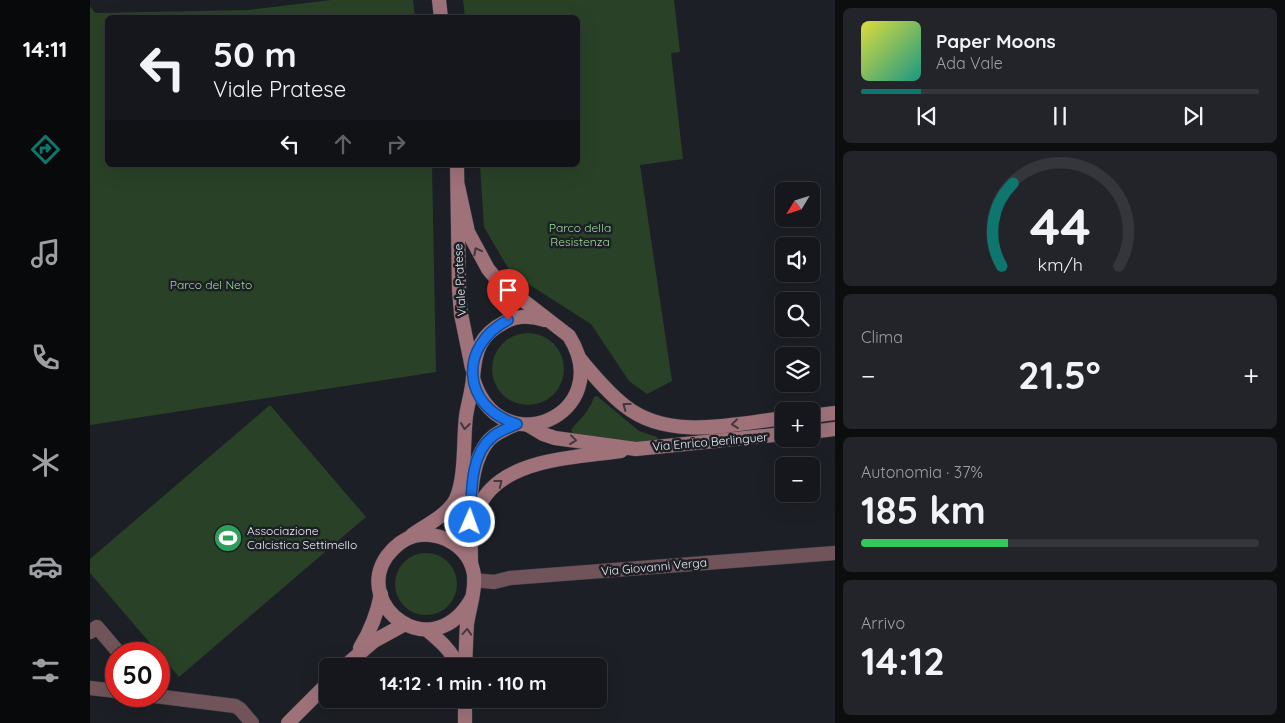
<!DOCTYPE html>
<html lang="it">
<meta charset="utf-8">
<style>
body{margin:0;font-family:Quicksand,sans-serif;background:#222429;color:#f1f3f6;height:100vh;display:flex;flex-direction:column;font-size:19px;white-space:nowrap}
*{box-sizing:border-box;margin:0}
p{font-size:16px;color:#9d9fa3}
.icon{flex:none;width:28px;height:28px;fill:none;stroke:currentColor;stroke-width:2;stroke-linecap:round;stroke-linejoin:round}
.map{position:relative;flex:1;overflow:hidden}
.panel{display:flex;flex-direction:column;gap:8px;padding:8px;background:#0c0d0f;width:450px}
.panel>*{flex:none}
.guide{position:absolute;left:15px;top:15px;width:475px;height:152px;border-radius:8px;box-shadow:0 5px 20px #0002,0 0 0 1px #34363b;background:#15171c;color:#f1f3f6;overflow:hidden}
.needle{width:32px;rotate:232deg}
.tools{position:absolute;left:685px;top:182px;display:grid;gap:10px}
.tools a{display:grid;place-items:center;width:45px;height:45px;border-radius:8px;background:#15171c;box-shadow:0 5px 20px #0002,0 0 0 1px #34363b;font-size:25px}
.speed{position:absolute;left:15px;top:642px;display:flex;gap:10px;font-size:25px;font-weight:700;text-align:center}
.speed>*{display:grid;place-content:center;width:65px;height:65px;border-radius:50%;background:#15171c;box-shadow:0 5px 20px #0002,0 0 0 1px #34363b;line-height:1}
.speed .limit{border:8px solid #d22;background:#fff;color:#111}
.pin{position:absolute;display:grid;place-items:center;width:42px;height:42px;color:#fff;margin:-51px -21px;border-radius:50% 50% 50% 0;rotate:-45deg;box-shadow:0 0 5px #0007}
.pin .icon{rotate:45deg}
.me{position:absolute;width:55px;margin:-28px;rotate:2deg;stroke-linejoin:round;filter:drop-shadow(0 0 4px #0008)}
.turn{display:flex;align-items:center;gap:18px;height:105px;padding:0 25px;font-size:22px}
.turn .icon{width:65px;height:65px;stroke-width:2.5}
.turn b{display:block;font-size:35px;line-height:42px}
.lanes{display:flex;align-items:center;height:48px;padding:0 25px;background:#0003;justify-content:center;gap:25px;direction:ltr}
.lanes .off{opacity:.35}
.big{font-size:38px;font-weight:700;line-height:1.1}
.panel .card{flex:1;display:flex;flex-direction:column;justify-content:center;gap:8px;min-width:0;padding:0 18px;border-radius:8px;background:#222429}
.panel .dial{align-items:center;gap:0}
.dial svg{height:130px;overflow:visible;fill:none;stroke:#34363b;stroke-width:7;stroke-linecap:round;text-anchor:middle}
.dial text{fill:#f1f3f6;stroke:none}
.song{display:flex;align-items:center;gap:15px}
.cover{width:60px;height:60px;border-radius:8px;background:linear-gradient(135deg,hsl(60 70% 55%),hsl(170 70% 35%))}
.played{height:5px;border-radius:2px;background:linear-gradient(90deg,#0f766e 15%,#34363b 15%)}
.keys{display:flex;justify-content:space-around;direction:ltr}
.heat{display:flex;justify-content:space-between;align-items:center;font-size:28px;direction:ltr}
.charge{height:8px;border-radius:4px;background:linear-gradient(90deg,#34c759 37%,#34363b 0)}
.trip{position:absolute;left:229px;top:658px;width:288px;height:50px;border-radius:8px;background:#15171c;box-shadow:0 5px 20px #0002,0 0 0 1px #34363b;font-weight:700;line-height:50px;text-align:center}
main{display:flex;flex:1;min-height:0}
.tabs{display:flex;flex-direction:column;width:90px;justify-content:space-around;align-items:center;background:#08090b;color:#9d9fa3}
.tabs .icon{width:35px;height:35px}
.tabs .selected{color:#0f766e}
.tabs b{font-size:22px;color:#f1f3f6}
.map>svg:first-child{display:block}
.green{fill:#294227}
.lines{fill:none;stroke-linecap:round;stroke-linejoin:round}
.minor-casing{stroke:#393c42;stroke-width:15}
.secondary-casing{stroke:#393c42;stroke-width:15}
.minor{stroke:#705459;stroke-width:14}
.secondary{stroke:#9f727a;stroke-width:14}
.oneway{stroke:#43383f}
.route-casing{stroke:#114b97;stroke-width:12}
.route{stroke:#1a73e8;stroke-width:9}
.labels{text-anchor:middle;stroke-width:5;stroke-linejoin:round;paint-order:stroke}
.park-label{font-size:12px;fill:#9ede98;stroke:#1c1f25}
.street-label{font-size:12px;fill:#edeff3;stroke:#1c1f25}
.poi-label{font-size:12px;fill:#edeff3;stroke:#1c1f25;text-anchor:start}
</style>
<main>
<nav class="tabs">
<b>14:11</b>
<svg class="icon selected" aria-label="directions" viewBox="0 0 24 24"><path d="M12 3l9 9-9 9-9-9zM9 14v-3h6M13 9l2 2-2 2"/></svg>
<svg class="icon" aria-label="music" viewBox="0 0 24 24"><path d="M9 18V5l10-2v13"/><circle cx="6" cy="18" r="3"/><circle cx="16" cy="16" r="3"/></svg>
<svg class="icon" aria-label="phone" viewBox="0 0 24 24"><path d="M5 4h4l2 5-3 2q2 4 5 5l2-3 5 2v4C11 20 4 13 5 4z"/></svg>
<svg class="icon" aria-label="climate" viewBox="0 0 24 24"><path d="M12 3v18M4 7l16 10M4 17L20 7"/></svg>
<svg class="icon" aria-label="car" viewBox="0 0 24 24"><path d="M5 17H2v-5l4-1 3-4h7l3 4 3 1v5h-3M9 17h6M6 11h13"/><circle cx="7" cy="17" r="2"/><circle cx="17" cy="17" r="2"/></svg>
<svg class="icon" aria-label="filters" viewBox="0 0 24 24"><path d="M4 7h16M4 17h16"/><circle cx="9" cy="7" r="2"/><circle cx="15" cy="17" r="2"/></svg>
</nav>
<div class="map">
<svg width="745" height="723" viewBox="0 0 745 723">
<rect width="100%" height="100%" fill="#1c1f25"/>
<g class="green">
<path d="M241,0H323L325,17L18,18V165H342L346,372L0,425V6L5,13L158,10Z"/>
<path d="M373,0H584L590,52L581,53L593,159L550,165L582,381L557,394L539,381L501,324L421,273L394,227L390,165H488V18L375,17Z"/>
<circle cx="438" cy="369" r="36"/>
<path d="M507,396L549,431L567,437L569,441H525L483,433L481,430C491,417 498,414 504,397Z"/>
<path d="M180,405L276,517L89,677L0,573V559Z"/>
<circle cx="336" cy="584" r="31"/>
</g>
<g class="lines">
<defs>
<g id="minor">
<path d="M384,580L404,582L420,578L745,553"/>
<path d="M0,632L7,627L30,654"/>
<path d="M0,688L26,691"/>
<path d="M65,696L145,706L150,709L162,723"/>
</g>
<g id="secondary">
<path d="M349,0L351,18"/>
<path d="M367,165L369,290L371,314L382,368"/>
<path d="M368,186L378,232L398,269L408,281L479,336C528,414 409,467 383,378"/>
<path d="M490,359C503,375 518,393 535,406C579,441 643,424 694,418"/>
<path d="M721,416L745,413"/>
<path d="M438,425L453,434L465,438L546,449L694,434"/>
<path d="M721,432L745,429"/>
<path d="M380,522C386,511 392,498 401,489C431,458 490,457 531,451"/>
<path d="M322,535C336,525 358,515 366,499C376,476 373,441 376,416C378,403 382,391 383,378C385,352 389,335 415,322C427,315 442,316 455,320"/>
<path d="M381,563C381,528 374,466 400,439C407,432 417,428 427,424"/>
<path d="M337,630C350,641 361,650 368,666"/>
<path d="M270,648C281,630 287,615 291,594"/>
<path d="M255,666L284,641L315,624"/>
<path d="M375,666C376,652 376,638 377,624C379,609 386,591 384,575C380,547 351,530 324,536C313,539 304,547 297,556C262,606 343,668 382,598"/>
<path d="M375,699V723"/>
<path d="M198,723L238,683"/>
</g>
</defs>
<use href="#minor" class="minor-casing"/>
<use href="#secondary" class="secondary-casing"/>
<use href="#minor" class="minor"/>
<use href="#secondary" class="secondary"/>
</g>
<defs><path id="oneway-chevron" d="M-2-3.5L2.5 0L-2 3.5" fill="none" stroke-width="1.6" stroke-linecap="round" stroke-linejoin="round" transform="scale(1.25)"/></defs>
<g class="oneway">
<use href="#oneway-chevron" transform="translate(387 251) rotate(-118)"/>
<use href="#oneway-chevron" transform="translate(536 406) rotate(-143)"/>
<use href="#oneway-chevron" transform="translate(645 424) rotate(174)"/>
<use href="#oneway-chevron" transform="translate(375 426) rotate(96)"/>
<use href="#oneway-chevron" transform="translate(483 440) rotate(7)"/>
<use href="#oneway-chevron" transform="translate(409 483) rotate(-38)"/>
<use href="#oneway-chevron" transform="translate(377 632) rotate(-86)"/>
</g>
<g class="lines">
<defs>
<path id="route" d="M380,522C382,494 379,456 402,437C409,431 418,428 427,424C371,407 368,346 418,320"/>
</defs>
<use href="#route" class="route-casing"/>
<use href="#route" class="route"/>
</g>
<defs>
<symbol id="stadium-disc" viewBox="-11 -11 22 22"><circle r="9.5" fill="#2e9e5b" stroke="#1c1f25"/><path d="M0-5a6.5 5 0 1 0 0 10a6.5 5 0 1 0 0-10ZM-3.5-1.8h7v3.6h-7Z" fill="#fff"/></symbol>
</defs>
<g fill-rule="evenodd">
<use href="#stadium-disc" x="122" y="522" width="32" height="32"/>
</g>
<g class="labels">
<g class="park-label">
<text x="490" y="232">Parco della<tspan x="490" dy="14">Resistenza</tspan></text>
<text x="121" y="289">Parco del Neto</text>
</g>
<g class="street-label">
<text transform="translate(370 280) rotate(-93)" y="4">Viale Pratese</text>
<text transform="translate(620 442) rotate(-5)" y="4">Via Enrico Berlinguer</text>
<text transform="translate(564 567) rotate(-5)" y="4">Via Giovanni Verga</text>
</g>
<g class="poi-label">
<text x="157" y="535">Associazione<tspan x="157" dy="14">Calcistica Settimello</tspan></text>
</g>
</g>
</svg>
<div class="tools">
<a><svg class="needle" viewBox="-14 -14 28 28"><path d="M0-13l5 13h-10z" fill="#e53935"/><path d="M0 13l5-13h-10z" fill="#9d9fa3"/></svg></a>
<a><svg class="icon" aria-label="sound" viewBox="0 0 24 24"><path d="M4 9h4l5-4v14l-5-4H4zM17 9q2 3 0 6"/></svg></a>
<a><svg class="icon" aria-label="search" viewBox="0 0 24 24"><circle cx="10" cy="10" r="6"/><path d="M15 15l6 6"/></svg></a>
<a><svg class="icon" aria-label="layers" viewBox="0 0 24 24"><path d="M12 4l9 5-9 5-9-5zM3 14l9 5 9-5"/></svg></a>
<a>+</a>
<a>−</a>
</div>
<div class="speed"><div class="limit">50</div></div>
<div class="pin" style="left:418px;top:320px;background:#d93025"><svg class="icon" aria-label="arrive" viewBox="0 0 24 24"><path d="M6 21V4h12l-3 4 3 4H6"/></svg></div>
<svg class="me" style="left:380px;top:522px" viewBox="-20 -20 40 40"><circle r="17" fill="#1a73e8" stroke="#fff" stroke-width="3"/><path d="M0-11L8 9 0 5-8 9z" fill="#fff"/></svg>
<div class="trip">14:12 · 1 min · 110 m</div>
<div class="guide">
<div class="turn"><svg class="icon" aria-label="left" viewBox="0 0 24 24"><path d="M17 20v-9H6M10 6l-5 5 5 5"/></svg><div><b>50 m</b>Viale Pratese</div></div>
<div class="lanes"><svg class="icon" aria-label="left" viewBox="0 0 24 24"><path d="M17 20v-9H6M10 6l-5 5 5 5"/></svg><svg class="icon off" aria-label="ahead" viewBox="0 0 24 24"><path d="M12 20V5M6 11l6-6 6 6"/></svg><svg class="icon off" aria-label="right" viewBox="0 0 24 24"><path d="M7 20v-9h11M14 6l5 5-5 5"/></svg></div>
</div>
</div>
<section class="panel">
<div class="card">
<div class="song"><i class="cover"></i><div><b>Paper Moons</b><p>Ada Vale</p></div></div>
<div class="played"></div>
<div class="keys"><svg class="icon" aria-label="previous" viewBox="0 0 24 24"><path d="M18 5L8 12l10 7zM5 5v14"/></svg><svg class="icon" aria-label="pause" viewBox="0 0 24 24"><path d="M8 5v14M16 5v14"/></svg><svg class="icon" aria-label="next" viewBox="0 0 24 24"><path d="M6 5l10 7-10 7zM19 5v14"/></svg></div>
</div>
<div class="card dial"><svg viewBox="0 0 100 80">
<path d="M14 69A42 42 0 1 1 86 69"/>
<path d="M14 69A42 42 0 0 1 21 18" stroke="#0f766e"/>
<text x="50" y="56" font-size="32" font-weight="700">44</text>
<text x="50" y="72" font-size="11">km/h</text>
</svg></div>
<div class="card"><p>Clima</p>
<div class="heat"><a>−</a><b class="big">21.5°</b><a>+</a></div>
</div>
<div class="card"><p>Autonomia · 37%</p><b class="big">185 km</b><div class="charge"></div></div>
<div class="card"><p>Arrivo</p><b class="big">14:12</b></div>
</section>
</main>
